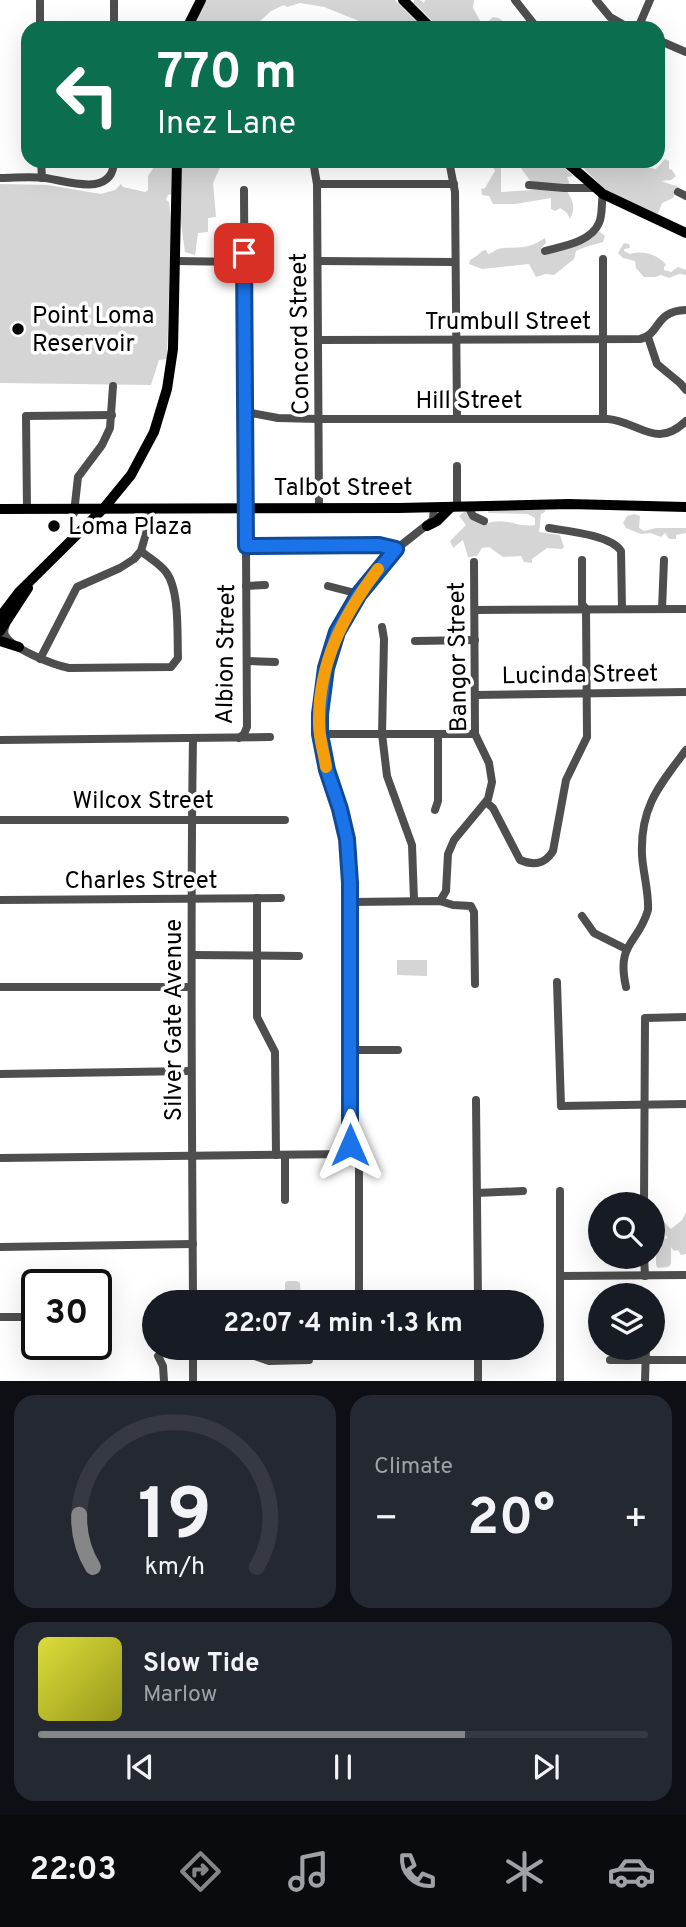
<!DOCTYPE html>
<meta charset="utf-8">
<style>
body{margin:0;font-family:Overpass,sans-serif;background:#242831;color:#f1f3f6;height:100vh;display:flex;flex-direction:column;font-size:26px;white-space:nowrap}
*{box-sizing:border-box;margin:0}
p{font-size:23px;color:#9ea1a6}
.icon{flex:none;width:38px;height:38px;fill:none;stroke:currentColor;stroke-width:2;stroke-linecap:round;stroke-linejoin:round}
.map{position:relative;height:1381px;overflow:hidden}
.panel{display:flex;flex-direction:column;gap:14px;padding:14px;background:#0d0f14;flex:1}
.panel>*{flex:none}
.top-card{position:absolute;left:21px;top:21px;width:644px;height:147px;border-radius:21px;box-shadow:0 7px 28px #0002;background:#0b6e4f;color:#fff;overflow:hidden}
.tools{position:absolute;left:588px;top:1192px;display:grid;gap:14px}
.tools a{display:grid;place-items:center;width:77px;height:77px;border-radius:50%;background:#171b24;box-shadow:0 7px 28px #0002;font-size:35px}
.speed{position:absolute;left:21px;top:1269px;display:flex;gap:14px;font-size:35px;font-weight:700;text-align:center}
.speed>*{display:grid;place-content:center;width:91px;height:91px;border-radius:50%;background:#171b24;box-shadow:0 7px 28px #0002;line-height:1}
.speed .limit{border:4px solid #111;border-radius:10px;background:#fff;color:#111}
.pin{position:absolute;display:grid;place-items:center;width:60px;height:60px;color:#fff;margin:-30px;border-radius:14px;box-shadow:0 4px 10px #0006}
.me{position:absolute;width:77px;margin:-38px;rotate:0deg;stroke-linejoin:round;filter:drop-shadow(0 0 5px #0008)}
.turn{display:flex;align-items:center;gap:24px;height:147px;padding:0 21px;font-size:32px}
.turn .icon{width:91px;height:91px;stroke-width:2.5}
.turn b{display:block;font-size:49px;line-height:60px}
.big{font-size:52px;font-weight:700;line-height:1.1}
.panel .tile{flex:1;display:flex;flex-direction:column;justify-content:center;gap:10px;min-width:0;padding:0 24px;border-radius:21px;background:#242831}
.panel .dial{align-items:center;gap:0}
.dial svg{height:182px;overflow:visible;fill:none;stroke:#363941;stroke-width:7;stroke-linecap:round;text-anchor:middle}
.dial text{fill:#f1f3f6;stroke:none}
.song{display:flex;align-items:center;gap:21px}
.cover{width:84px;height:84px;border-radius:10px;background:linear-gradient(135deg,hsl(60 70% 55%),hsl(60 70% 35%))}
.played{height:7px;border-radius:4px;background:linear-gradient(90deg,#858687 70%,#363941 70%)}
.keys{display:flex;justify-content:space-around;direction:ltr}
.heat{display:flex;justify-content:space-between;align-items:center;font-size:38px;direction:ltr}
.panel .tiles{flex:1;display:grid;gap:14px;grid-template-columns:1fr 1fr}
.tile:last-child{grid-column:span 2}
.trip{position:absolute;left:142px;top:1290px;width:402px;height:70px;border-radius:35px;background:#171b24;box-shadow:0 7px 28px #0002;font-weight:700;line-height:70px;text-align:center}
.dock{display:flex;height:112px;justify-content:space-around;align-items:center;background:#090b0e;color:#9ea1a6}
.dock .icon{width:49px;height:49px}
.dock .on{color:#858687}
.dock b{font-size:32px;color:#f1f3f6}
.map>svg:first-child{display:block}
.green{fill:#d5d5d5}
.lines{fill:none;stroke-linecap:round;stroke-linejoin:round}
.minor{stroke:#4e4e4e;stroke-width:8}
.major{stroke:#000;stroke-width:10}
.route-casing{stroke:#114b97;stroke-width:18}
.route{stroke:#1a73e8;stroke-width:12}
.slow{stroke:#f59e0b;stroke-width:12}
.poi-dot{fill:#000;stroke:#fff;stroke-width:2.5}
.labels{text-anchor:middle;stroke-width:7;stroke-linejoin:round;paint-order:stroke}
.poi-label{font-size:24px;fill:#000;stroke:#fff;text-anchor:start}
.street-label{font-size:24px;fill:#000;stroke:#fff}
</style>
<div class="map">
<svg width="686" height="1381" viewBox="0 0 686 1381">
<rect width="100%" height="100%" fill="#fff"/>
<g class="green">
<path d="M206,0H395L423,28H360L359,21L324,7L300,3L287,7L284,5L271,11L259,22L256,28H191Z"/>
<path d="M414,0H420L424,3L425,0H474L473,8L483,26L493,17L499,18L510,27L440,28L414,3Z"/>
<path d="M665,159L669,161V169L672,170L676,176L671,180L661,181L679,187L673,198L662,203L658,214L608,192L577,162L574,161H590L604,166L610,161C626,161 640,167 656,169Z"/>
<path d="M158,161H172L173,194L168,195L166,200L169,202L171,220L167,359L159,360L151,385L0,383V184L47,185L101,194L115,190L121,184L123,187L145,192L148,190V176Z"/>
<path d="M181,161H223L213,183L216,217L208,218V232L198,233L195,255L185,252L180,216Z"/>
<path d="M479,161H501V192L550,189L567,191C573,201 576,207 570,219L567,213L560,208L555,211L551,209V198L515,204H493L489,196L482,195L481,189L485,188L495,171L492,165H479Z"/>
<path d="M522,161H558L573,176L567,177L570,185L531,182L521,168Z"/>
<path d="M597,230L605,236L603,242L585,247L576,251L574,259L554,275L546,274L536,277L529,264L482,269L469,264L470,260L478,255L482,251L486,250L488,254C495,252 496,248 504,248C523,247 528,249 545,238L546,243L541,248L543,255C562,252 584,245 597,230Z"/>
<path d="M624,243L629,244L630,248L624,249V251L630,254C642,250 658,254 666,265L664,267V270L671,272L678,267L686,270V275L679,274L669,278L661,275L655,277H644L636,268L635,261L623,258L618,253Z"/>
<path d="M488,510H545V512L541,514L539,532L560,535L564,547L562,549L547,548L532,559V563L524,562L521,556L503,557L489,547L482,548L477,556L468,557L463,540L453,548L450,541L466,525L459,516L465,511L485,524C507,516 514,528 535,525V518L528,514L488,513Z"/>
<path d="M634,514L640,516L639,528L644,531L656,528H686V533L676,535V539H669L665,533L661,537L650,533L641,534L626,528L623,523L627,516Z"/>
<path d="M397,960H427V976L397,975Z"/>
<path d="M686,1212V1254L681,1255L678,1250L674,1251L671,1247V1264L668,1267L658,1268L656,1265V1240L668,1238L670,1240L665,1235L657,1236L664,1222L671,1229L682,1220Z"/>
<path d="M287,1281H297L300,1283L301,1302H285V1283Z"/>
</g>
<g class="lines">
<g class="minor">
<path d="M40,0V28"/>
<path d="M114,0V28"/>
<path d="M515,0L537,28"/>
<path d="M596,0L610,17L629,28"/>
<path d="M297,28H317"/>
<path d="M638,28L650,0"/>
<path d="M658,40L686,52"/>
<path d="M41,161L42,178"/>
<path d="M313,161L317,184L319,508"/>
<path d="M449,161L455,192L457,418"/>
<path d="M0,178C15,178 30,176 45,178C68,181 113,198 114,161"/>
<path d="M317,184H454"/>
<path d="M529,185L564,188H593"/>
<path d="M678,192L686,196"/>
<path d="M545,251C563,246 591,242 599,223C603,214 601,203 603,194"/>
<path d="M175,261L244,262"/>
<path d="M318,261L455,262"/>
<path d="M648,337L657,364L680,383L686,390"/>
<path d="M318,340L640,339C661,334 654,311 686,310"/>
<path d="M246,412L278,418L319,419H608C640,422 656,450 686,421"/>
<path d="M603,419V259"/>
<path d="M457,466V506"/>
<path d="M468,506L473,516L484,521"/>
<path d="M27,509L26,416L112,415"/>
<path d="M74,513L78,477L102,445L110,428L113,386"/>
<path d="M549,528C567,531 611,535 621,551L622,609"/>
<path d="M246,546H384L396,549"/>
<path d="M246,586L265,585"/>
<path d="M328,586L359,594"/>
<path d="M662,609L664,560"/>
<path d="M475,610L686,609"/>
<path d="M6,624C5,628 3,631 5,635C12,649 54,665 69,668L171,667L178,658C177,636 180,590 166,572C159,563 149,558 141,551"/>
<path d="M382,627L384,639L382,734L387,776L412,845L414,900"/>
<path d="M415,641L475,640"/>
<path d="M40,659L77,587L120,568L134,559L141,551L153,509"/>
<path d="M247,661L275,662"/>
<path d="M475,695L686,692"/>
<path d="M320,734H475"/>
<path d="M239,738L244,734L247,727L244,190"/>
<path d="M193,739C190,926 192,1114 193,1302"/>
<path d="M0,740L270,737"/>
<path d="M486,802L493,808L520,860C534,866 545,864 553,851L566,780L587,737L586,609L582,604V560"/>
<path d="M435,810L438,801V734"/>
<path d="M0,820H285"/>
<path d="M257,898V1017L275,1052L276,1155"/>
<path d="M0,900L281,898"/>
<path d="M440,901L446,891L448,854L454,840L488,799L492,782L489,763L475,734L474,562"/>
<path d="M350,902L440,901L453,905L471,906L474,912L475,984"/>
<path d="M582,916L594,933L626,949"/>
<path d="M192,955L299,956"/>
<path d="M557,982L561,1106L686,1104"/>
<path d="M0,987H191"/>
<path d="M626,987C616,942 638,945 648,910C649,892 643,873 642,855C640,807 659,786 686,750"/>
<path d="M350,1050H398"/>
<path d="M0,1074L191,1071"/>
<path d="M476,1100L478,1302"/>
<path d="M285,1155V1200"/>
<path d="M0,1158L351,1154"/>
<path d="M560,1191V1381"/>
<path d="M477,1193L523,1191"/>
<path d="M644,1204L645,1018L686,1017"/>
<path d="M0,1247L193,1244"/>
<path d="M644,1256L645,1276"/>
<path d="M560,1276L686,1275"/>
<path d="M359,1302V1164L351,1154L350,1145V883L347,839L327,770L320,734L319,714L328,660L337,632L356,599L390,554L433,520L434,507"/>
<path d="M0,1317H37"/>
<path d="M193,1349H234L269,1361L309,1360"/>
<path d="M158,1356L163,1366L164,1381"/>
<path d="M610,1360H686"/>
<path d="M193,1381V1348"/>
<path d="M478,1381V1348"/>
<path d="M645,1381L646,1348"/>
</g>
<g class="major">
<path d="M403,0L431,28"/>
<path d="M187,28L201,0"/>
<path d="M565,161L603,194L686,233"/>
<path d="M0,509L399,508L569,504L686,507"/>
<path d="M427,526L437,521L451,507"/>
<path d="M0,617L19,592L104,508L131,475L154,432L167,389L173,349L177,161"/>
<path d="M0,631L28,588"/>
<path d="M0,641L19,647"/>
</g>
</g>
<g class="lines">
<defs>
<path id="route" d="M244,253L246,546L379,545L396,549L359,594L337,632L326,668L320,714V734L327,770L340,809L347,839L350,883V1145"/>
</defs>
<use href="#route" class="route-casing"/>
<use href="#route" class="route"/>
<path class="slow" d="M326,767C324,753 319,738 319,724C318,663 343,616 378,569"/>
</g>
<g class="poi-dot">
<circle cx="18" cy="329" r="7"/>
<circle cx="54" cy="526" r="7"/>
</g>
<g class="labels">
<g class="poi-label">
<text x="32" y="323">Point Loma<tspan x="32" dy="28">Reservoir</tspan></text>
<text x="68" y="534">Loma Plaza</text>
</g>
<g class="street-label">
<text x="508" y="329">Trumbull Street</text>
<text transform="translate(299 334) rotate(-91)" y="8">Concord Street</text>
<text x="469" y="408">Hill Street</text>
<text x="343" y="495">Talbot Street</text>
<text transform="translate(225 654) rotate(-89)" y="8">Albion Street</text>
<text transform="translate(457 657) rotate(-91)" y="8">Bangor Street</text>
<text transform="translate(580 674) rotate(-1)" y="8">Lucinda Street</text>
<text x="143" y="808">Wilcox Street</text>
<text x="141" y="888">Charles Street</text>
<text transform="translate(173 1020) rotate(-90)" y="8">Silver Gate Avenue</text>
</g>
</g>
</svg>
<div class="tools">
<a><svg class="icon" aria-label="search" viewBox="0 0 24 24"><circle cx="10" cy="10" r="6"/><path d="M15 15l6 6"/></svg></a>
<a><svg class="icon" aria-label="layers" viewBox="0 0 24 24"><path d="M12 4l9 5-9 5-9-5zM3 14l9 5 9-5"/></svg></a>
</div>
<div class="speed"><div class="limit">30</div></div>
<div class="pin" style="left:244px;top:253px;background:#d93025"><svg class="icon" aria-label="arrive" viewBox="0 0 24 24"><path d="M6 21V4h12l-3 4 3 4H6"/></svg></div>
<svg class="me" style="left:350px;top:1145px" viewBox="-20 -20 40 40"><path d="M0-17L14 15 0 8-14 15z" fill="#1a73e8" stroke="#fff" stroke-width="4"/></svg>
<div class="trip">22:07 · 4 min · 1.3 km</div>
<div class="top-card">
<div class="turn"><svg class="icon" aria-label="left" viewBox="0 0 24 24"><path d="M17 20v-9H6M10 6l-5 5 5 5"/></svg><div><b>770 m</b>Inez Lane</div></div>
</div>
</div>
<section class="panel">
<div class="tiles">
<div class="tile dial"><svg viewBox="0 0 100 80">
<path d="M14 69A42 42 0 1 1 86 69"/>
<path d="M14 69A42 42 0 0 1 8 46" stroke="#858687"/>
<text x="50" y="56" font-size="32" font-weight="700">19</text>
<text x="50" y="72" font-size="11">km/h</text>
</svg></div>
<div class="tile"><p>Climate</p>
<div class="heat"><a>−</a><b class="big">20°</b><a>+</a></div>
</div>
<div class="tile">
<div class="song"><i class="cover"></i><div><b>Slow Tide</b><p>Marlow</p></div></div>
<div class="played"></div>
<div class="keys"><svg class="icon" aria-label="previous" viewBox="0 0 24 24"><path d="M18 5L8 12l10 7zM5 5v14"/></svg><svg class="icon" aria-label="pause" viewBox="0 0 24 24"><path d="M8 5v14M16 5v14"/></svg><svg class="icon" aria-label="next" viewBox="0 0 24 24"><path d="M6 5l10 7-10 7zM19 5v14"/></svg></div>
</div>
</div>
</section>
<nav class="dock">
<b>22:03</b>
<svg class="icon on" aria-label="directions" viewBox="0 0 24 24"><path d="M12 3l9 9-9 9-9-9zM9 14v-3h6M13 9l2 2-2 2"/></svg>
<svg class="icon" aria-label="music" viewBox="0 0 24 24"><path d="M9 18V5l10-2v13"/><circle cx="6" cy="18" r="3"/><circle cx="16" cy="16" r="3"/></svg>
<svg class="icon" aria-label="phone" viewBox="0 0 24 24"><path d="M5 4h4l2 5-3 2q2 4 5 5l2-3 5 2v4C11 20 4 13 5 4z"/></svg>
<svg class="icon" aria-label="climate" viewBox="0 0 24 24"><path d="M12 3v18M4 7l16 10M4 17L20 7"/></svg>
<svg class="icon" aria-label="car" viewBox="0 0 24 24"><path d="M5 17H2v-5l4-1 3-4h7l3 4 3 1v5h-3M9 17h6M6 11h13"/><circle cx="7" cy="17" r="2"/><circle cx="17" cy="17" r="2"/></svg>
</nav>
